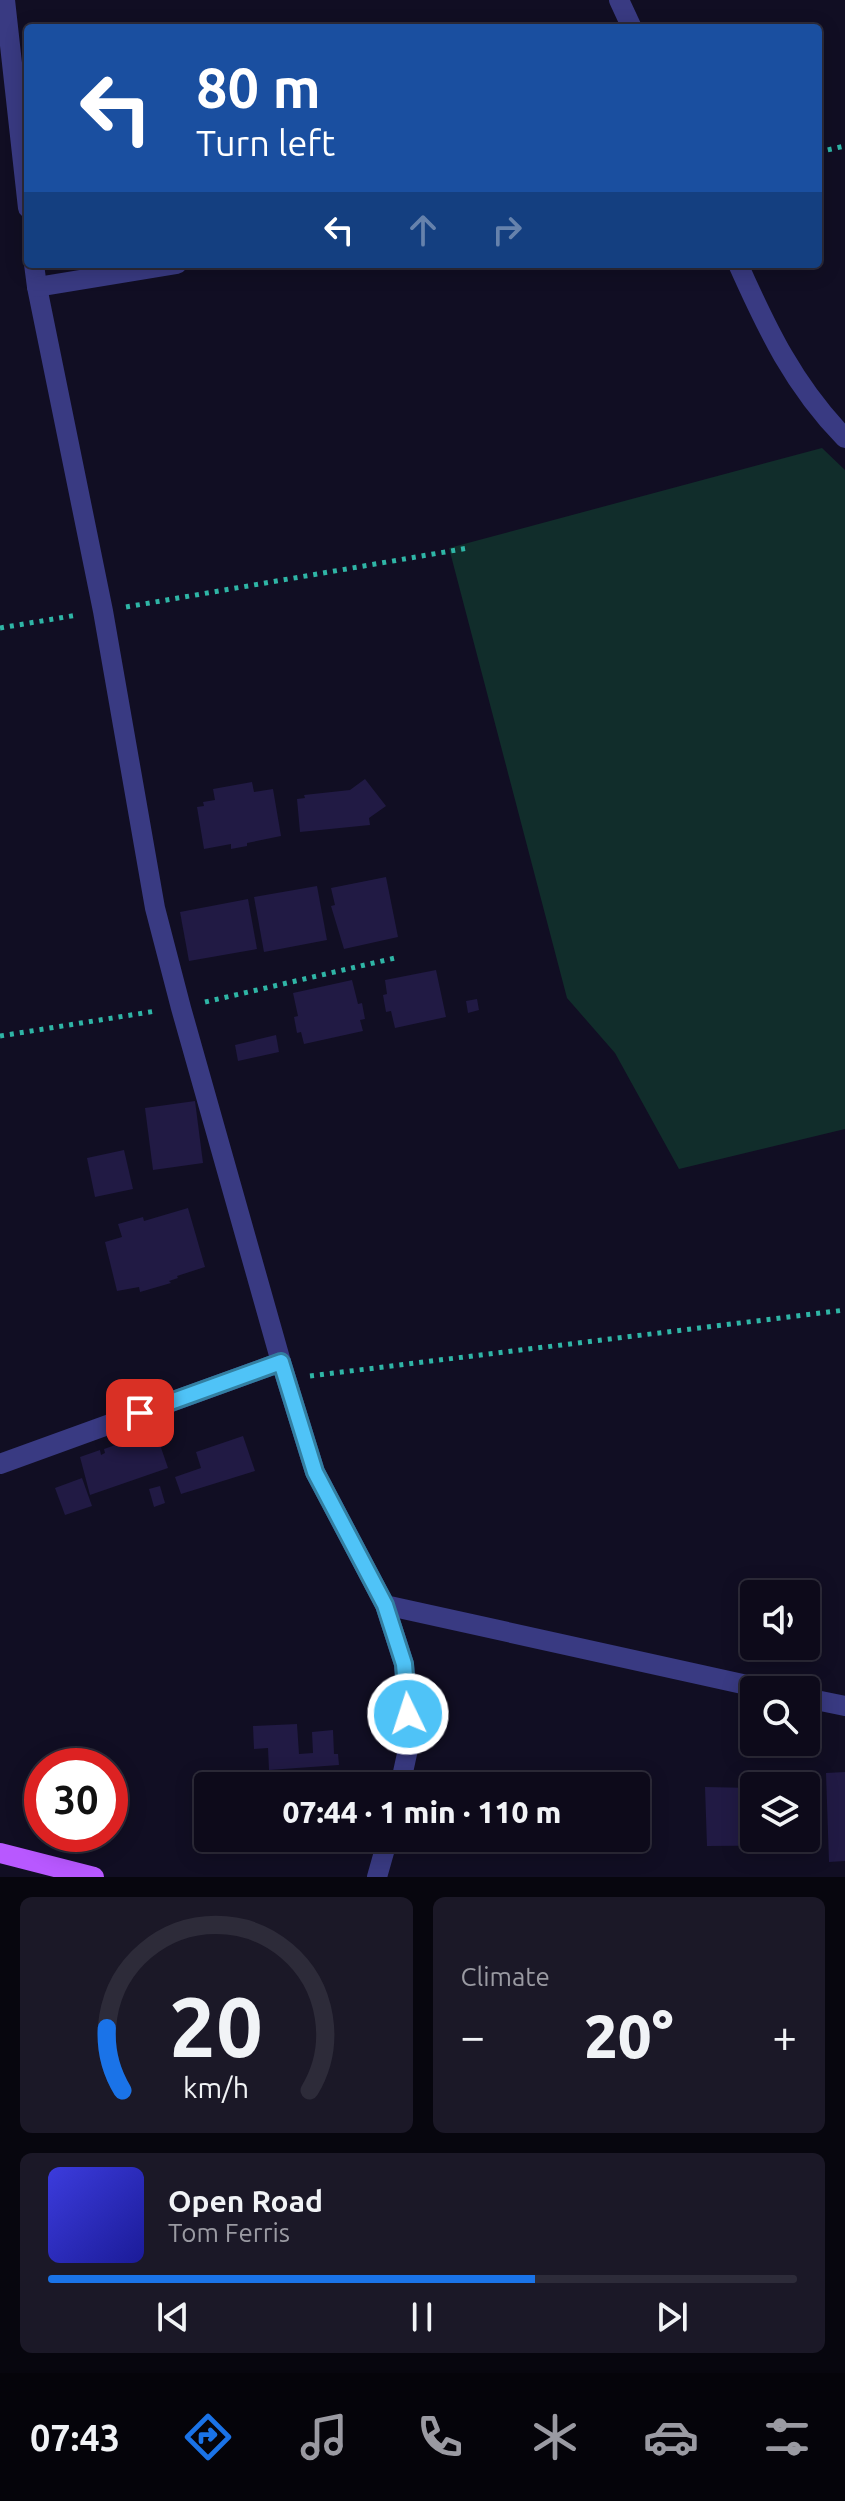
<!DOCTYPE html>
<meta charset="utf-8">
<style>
body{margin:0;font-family:Ubuntu,sans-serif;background:#1b1827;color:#f1f3f6;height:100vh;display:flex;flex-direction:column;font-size:30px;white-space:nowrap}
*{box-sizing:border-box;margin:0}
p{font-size:26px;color:#9a9aa2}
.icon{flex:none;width:44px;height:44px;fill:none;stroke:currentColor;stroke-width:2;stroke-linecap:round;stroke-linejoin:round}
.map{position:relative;height:1877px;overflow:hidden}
.drawer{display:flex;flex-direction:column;gap:20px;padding:20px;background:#07060e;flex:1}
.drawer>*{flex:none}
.top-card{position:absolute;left:24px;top:24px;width:798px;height:244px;border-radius:8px;box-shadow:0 4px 20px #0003,0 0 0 2px #2d2b39;background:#1a4fa0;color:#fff;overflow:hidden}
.fabs{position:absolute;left:740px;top:1580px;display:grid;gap:16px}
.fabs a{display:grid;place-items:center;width:80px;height:80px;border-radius:8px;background:#0d0a1a;box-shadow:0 4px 20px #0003,0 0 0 2px #2d2b39;font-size:40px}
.speed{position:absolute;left:24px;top:1748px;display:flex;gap:16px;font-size:40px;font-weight:700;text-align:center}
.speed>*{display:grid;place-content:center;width:104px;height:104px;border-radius:50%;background:#0d0a1a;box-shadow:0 4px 20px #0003,0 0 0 2px #2d2b39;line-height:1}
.speed .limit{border:12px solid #d22;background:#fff;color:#111}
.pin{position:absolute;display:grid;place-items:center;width:68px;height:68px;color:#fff;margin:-34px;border-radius:16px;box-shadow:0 4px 12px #0006}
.me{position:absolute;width:88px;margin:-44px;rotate:356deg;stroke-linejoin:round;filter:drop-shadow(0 0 6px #0008)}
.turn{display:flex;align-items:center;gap:28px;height:168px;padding:0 40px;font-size:36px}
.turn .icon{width:104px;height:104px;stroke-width:2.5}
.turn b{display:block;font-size:56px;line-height:68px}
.lanes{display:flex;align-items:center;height:76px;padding:0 40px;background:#0003;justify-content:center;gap:40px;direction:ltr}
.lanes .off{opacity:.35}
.big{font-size:60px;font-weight:800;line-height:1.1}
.drawer .card{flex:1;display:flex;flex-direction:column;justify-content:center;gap:12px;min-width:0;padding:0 28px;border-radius:12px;background:#1b1827}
.drawer .dial{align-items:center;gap:0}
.dial svg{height:208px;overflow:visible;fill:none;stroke:#2d2b39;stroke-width:7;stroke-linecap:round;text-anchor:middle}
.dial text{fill:#f1f3f6;stroke:none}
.song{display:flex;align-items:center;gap:24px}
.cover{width:96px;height:96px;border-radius:12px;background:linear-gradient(135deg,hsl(240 70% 55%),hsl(240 70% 35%))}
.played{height:8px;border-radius:4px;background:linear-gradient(90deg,#1a73e8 65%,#2d2b39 65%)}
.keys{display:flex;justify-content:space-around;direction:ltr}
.heat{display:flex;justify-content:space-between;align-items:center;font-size:44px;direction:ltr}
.drawer .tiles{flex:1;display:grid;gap:20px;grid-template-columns:1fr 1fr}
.card:last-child{grid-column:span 2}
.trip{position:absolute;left:194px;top:1772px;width:456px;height:80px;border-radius:8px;background:#0d0a1a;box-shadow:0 4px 20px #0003,0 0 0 2px #2d2b39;font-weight:800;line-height:80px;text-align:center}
.menu{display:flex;height:128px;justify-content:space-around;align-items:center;background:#05040a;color:#9a9aa2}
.menu .icon{width:56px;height:56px}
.menu .current{color:#1a73e8}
.menu b{font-size:36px;color:#f1f3f6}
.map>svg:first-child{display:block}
.green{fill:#112d2b}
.building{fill:#211a44}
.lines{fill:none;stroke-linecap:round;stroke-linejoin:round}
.path{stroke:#2fb5a6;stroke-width:5;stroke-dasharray:4 6;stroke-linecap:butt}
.street{stroke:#393a82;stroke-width:20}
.primary{stroke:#b858ff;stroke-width:20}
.route-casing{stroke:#337fa1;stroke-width:20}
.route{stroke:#4fc3f7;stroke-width:14}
</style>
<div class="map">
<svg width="845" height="1877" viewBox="0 0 845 1877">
<rect width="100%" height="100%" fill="#110e23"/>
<path class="green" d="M822,448L845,470V1129L679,1169L615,1053L567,998L449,548Z"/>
<g class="building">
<path d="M365,779L386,806L369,818L370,825L300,832L297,799L305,798L304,795L350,790Z"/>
<path d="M252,782L254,792L273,789L281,836L247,843V846L231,849V844L204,849L197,807L204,806L203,802L215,800L213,789Z"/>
<path d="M386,877L398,937L344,949L331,906L335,905L331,888Z"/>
<path d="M317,886L327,940L264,952L254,897Z"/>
<path d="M248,899L257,949L189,961L180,912Z"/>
<path d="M436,970L446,1017L395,1028L391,1011L386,1012L383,995L387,994L385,980Z"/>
<path d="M352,980L358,1004L362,1003L365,1019L360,1020L363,1031L304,1044L301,1032L297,1033L294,1017L298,1016L293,993Z"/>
<path d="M477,999L479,1010L468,1013L466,1001Z"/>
<path d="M276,1035L279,1052L238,1061L235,1045Z"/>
<path d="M195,1101L203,1163L153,1170L145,1108Z"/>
<path d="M124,1150L133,1189L95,1197L87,1158Z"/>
<path d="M188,1208L205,1267L177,1276L178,1278L169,1281L171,1283L140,1292L139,1287L117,1291L105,1242L122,1237L118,1224L143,1217L144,1221Z"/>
<path d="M150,1433L152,1438L157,1436L168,1468L90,1495L80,1457L100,1450L101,1455L105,1453L104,1449Z"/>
<path d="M243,1436L255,1471L181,1494L175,1477L201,1468L196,1452Z"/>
<path d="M82,1478L92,1506L65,1515L55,1488Z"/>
<path d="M160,1486L165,1503L154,1507L149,1489Z"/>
<path d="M297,1724L299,1754L313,1753L312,1732L333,1730L334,1754H338L339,1765L269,1770L268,1748L254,1749L253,1726Z"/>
<path d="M845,1772V1861L829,1862L826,1773Z"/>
<path d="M705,1787L754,1788V1838H806V1788H816V1845L707,1846Z"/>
</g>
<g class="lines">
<g class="path">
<path d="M818,152L845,146"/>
<path d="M126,607L468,548"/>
<path d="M0,628L77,615"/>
<path d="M205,1002L395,958"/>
<path d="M0,1036L156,1011"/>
<path d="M310,1376L845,1310"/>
</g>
<g class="street">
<path d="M5,0L28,208"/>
<path d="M619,0L632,28"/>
<path d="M34,264L37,287L103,611L155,908L181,1008L281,1362"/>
<path d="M738,264C767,329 794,386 845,438"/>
<path d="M37,287L177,264"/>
<path d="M0,1464L281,1362L315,1472L385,1605L404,1664L410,1740L400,1786"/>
<path d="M385,1605L770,1690"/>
<path d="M806,1698L845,1706"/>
<path d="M377,1877L388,1838"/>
</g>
<path class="primary" d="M0,1853L94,1877"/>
</g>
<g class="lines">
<defs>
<path id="route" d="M140,1413L281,1362L315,1472L385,1605L404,1664L408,1714"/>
</defs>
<use href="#route" class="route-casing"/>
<use href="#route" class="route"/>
</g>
</svg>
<div class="fabs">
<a><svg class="icon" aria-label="sound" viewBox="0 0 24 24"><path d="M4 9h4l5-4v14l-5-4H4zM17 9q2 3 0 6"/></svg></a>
<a><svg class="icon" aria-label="search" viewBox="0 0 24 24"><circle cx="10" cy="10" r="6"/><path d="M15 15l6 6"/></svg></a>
<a><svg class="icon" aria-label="layers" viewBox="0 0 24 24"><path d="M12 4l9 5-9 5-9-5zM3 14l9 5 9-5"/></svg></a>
</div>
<div class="speed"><div class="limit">30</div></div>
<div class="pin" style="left:140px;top:1413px;background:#d93025"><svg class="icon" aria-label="arrive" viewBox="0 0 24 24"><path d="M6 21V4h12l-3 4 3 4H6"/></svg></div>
<svg class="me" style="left:408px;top:1714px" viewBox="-20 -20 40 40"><circle r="17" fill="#4fc3f7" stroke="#fff" stroke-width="3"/><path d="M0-11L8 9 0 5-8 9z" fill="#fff"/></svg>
<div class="trip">07:44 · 1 min · 110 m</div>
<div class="top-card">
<div class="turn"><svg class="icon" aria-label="left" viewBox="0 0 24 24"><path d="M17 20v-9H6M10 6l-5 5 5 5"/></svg><div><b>80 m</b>Turn left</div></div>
<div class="lanes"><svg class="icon" aria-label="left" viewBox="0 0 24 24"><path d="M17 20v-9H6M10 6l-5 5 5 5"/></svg><svg class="icon off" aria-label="ahead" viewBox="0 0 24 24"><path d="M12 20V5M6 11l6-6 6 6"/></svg><svg class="icon off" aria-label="right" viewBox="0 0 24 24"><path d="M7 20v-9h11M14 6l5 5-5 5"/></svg></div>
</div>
</div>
<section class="drawer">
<div class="tiles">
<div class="card dial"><svg viewBox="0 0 100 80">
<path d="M14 69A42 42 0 1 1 86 69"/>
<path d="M14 69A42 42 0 0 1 8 45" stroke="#1a73e8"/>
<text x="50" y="56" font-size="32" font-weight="700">20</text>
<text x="50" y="72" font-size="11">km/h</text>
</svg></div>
<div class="card"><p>Climate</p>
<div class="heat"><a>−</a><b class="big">20°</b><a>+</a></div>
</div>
<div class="card">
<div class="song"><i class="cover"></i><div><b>Open Road</b><p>Tom Ferris</p></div></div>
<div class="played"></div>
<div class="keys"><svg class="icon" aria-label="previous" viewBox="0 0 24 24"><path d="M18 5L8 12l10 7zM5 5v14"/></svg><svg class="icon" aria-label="pause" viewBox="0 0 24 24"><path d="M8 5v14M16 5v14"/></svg><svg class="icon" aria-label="next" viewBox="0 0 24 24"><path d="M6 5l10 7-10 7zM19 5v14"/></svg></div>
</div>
</div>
</section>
<nav class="menu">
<b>07:43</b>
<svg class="icon current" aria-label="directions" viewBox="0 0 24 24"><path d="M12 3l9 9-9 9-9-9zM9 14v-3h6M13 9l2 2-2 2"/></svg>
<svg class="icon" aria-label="music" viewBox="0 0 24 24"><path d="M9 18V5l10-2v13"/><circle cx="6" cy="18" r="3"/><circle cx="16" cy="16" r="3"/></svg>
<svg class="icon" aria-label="phone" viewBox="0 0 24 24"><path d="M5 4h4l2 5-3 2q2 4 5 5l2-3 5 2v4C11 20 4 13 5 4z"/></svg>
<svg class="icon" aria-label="climate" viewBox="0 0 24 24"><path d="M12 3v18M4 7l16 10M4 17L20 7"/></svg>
<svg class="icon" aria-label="car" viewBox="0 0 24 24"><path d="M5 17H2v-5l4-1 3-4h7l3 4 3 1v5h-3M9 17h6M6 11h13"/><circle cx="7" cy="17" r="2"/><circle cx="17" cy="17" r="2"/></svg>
<svg class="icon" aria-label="filters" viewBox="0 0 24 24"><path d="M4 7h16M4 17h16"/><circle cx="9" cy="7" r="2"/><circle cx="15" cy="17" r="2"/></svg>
</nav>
